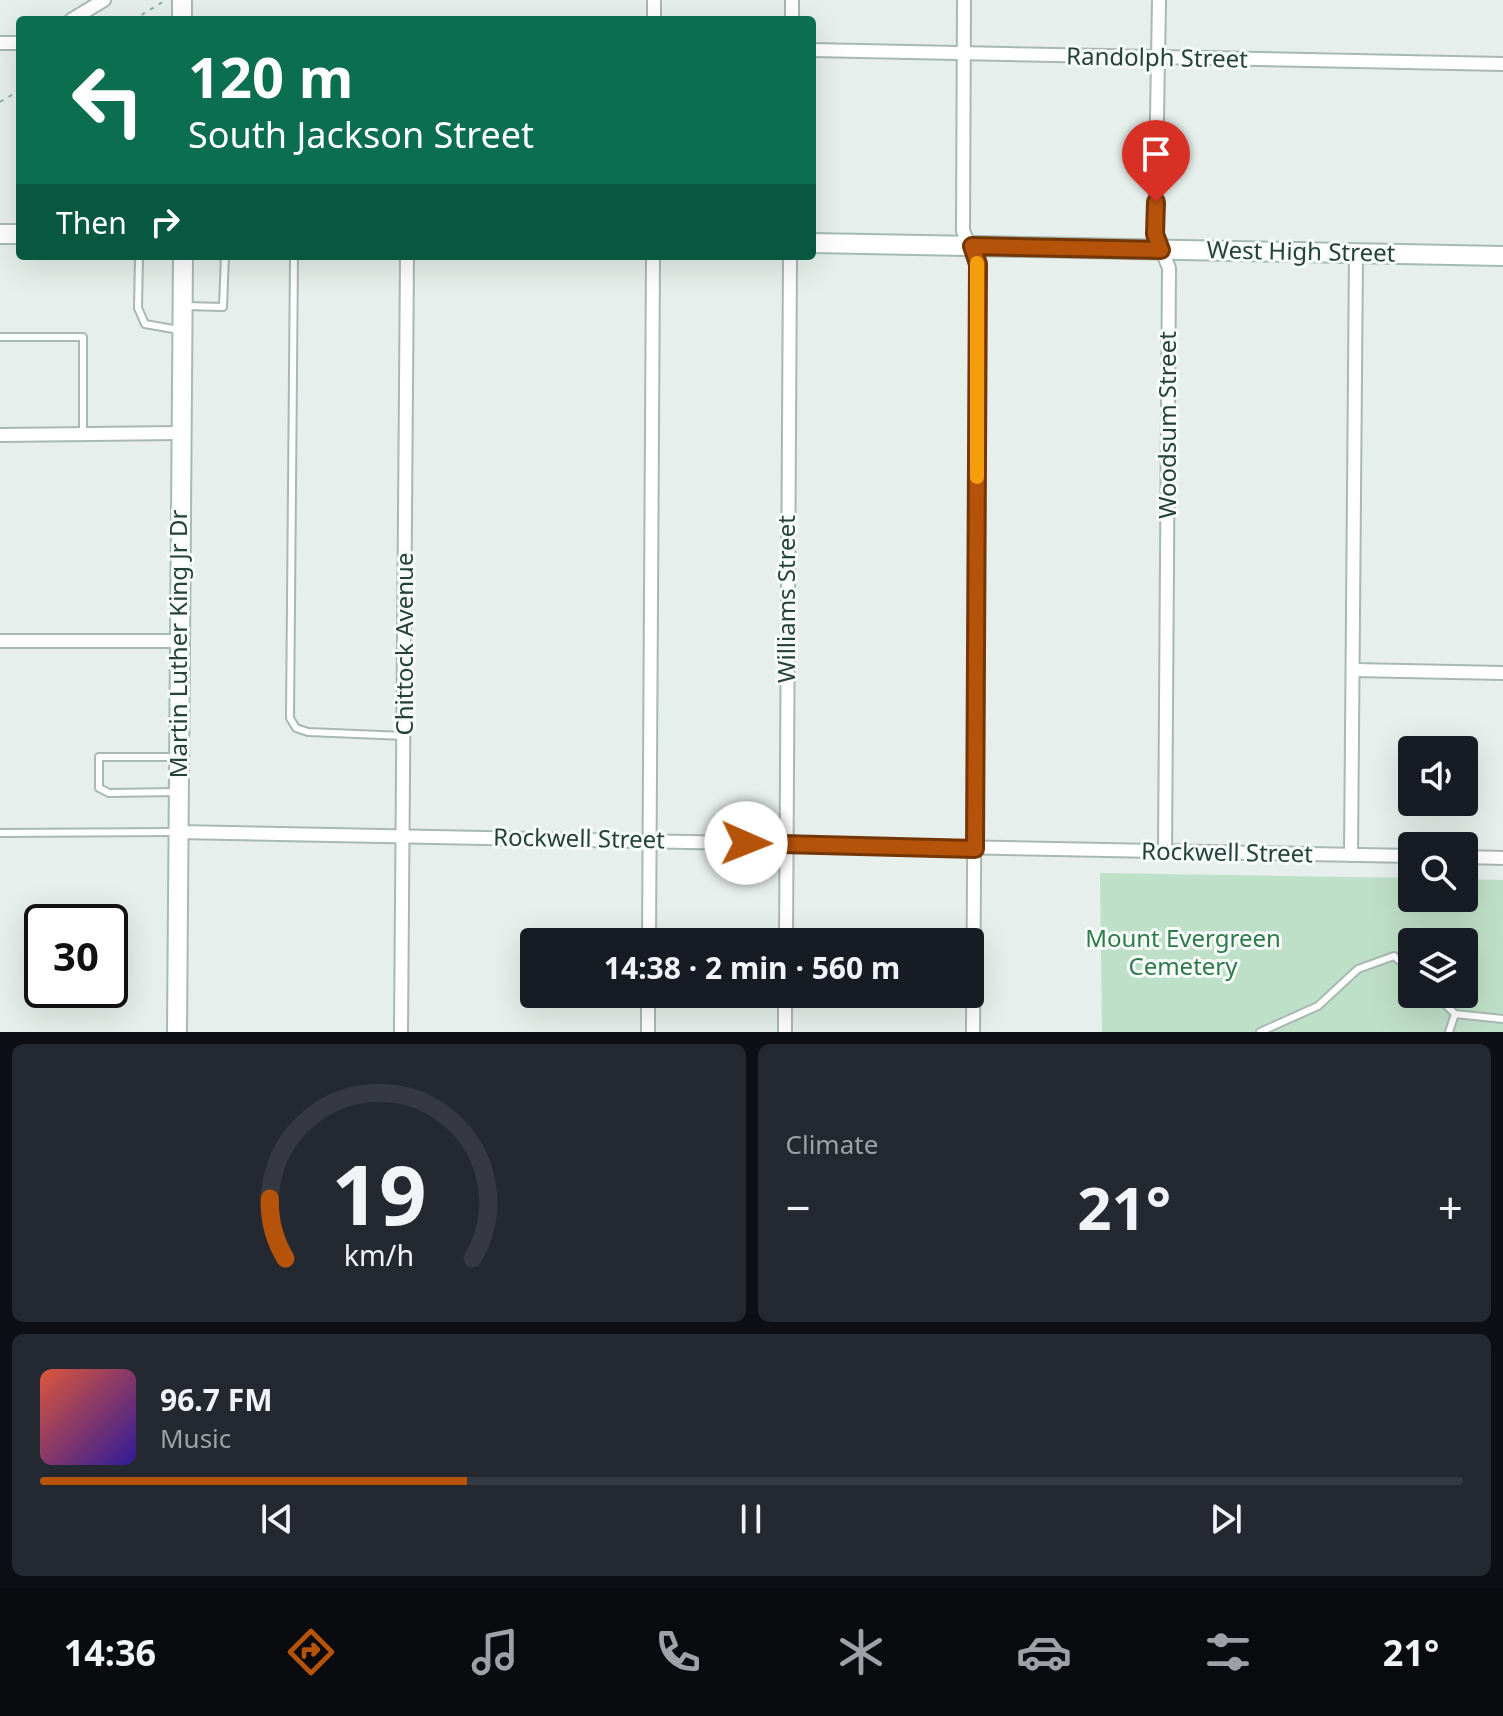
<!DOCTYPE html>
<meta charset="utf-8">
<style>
body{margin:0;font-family:"Noto Sans",sans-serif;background:#242831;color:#f1f3f6;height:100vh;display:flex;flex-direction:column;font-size:30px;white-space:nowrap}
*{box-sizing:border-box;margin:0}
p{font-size:26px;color:#9ea1a6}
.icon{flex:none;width:44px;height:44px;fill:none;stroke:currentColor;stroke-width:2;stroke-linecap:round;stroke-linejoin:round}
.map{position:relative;height:1032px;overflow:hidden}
.panel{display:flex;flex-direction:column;gap:12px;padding:12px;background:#0d0f14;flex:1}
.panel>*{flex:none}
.hud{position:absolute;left:16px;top:16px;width:800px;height:244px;border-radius:8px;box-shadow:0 8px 32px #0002;background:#0b6e4f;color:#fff;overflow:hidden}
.controls{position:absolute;left:1398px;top:736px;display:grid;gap:16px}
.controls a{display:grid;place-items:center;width:80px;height:80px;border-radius:8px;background:#171b24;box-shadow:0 8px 32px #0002;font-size:40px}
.speed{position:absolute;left:24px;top:904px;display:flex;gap:16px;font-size:40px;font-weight:700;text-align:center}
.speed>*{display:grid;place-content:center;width:104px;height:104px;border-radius:50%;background:#171b24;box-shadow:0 8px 32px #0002;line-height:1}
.speed .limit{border:4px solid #111;border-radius:12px;background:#fff;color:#111}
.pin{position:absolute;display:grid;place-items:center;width:68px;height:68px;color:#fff;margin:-82px -34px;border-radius:50% 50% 50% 0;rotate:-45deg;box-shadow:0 0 8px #0007}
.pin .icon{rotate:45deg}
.me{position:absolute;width:88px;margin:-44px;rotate:91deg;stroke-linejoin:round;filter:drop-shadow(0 0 6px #0008)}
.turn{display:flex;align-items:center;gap:28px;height:168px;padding:0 40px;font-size:36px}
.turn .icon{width:104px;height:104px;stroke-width:2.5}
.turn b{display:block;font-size:56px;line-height:68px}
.then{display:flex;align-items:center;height:76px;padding:0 40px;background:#0003;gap:16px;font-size:30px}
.big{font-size:60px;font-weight:700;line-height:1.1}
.panel .tile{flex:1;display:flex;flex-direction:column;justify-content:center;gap:12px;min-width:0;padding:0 28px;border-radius:12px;background:#242831}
.panel .dial{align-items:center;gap:0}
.dial svg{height:208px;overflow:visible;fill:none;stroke:#363941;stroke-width:7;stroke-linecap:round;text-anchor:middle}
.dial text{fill:#f1f3f6;stroke:none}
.song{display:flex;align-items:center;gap:24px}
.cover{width:96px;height:96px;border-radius:12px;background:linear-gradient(135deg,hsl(10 70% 55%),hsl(250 70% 35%))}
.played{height:8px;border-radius:4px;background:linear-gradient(90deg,#b45309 30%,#363941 30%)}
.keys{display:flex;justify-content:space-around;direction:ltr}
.heat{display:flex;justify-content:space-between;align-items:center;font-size:44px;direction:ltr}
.panel .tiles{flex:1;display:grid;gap:12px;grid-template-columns:1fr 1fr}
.tile:last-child{grid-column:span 2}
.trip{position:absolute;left:520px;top:928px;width:464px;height:80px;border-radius:8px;background:#171b24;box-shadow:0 8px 32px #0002;font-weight:700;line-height:80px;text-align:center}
.tabs{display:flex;height:128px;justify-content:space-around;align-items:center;background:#090b0e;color:#9ea1a6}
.tabs .icon{width:56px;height:56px}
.tabs .selected{color:#b45309}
.tabs b{font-size:36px;color:#f1f3f6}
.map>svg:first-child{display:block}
.green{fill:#bfe0c8;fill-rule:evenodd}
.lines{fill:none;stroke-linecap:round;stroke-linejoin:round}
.lane-casing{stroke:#a8b8b2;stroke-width:10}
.street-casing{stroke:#a8b8b2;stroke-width:16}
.secondary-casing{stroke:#a4bbb3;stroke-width:22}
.path{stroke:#86b3a5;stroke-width:2;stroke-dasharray:4 6;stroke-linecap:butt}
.lane{stroke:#fff;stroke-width:6}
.street{stroke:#fff;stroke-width:12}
.secondary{stroke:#fff;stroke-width:18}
.route-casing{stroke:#753606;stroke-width:20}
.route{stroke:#b45309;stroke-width:14}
.slow{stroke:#f59e0b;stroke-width:14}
.labels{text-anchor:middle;stroke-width:6;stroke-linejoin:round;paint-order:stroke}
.street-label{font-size:24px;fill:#24423a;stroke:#f7fbf9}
.park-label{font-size:24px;fill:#2d7a4b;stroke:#f7fbf9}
</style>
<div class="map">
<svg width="1503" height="1032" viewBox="0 0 1503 1032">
<rect width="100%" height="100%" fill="#e6efeb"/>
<path class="green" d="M1100,873L1412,878V898H1464V879L1503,880V1032H1102ZM1412,942H1464V994H1412Z"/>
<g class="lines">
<defs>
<g id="lane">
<path d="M139,256L138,308L145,324L179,330"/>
<path d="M294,256L290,718L296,728L308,732L405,736"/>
<path d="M185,306L223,307L225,256"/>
<path d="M0,337H83V434"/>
<path d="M175,757H99V788L109,793L176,792"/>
<path d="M0,833L174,832"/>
<path d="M1435,994L1455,1014L1503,1019"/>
<path d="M1260,1032L1318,1006L1358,969L1394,956L1412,972"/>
<path d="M1449,1032L1455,1014"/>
</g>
<g id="street">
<path d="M964,0L963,231L978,264L973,1032"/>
<path d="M1159,0L1155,234L1169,268L1165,853"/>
<path d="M71,20L104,0"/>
<path d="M654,20V0"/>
<path d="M792,20V0"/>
<path d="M0,43H20"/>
<path d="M812,50L1503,64"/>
<path d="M0,435L180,433"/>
<path d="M0,641H180"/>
<path d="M1354,670L1503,673"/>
<path d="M178,832L1412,856"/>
<path d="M1351,855L1356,253"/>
<path d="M1464,857L1503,858"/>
<path d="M649,942L653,256"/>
<path d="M786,942L790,256"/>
<path d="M401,1032L407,256"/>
<path d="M648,1032V994"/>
<path d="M785,1032V994"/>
</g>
<g id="secondary">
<path d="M182,20V0"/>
<path d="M0,234H20"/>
<path d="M812,243L1503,256"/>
<path d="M177,1032L183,256"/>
</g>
</defs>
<use href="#lane" class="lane-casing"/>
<use href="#street" class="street-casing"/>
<use href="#secondary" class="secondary-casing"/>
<g class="path">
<path d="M133,20L166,0"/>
<path d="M0,102L20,90"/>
</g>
<use href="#lane" class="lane"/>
<use href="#street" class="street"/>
<use href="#secondary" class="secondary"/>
</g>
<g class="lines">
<defs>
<path id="route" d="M746,843L975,849L978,264L972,246L1161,250L1155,234L1156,202"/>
</defs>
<use href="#route" class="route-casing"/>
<use href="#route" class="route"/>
<path class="slow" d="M977,477V263"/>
</g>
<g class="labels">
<g class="street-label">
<text transform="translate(1157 58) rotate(1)" y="8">Randolph Street</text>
<text transform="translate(1301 252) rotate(1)" y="8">West High Street</text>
<text transform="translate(1168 425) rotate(-90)" y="8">Woodsum Street</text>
<text transform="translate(787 599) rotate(-90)" y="8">Williams Street</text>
<text transform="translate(179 644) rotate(-90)" y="8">Martin Luther King Jr Dr</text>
<text transform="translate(405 644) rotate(-90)" y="8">Chittock Avenue</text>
<text transform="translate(579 839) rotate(1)" y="8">Rockwell Street</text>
<text transform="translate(1227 853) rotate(1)" y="8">Rockwell Street</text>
</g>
<g class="park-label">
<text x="1183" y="947">Mount Evergreen<tspan x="1183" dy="28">Cemetery</tspan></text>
</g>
</g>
</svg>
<div class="controls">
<a><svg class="icon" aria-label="sound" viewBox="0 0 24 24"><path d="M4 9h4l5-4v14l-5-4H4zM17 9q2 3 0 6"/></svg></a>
<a><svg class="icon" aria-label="search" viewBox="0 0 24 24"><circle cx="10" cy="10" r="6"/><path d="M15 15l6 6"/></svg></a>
<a><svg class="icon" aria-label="layers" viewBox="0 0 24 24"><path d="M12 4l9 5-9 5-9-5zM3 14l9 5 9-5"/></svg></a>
</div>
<div class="speed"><div class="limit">30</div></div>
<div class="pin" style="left:1156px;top:202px;background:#d93025"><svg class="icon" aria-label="arrive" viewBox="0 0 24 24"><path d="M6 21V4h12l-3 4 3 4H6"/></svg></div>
<svg class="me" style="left:746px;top:843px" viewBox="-20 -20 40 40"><circle r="19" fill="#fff"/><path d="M0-13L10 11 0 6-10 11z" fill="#b45309"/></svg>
<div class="trip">14:38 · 2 min · 560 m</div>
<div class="hud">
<div class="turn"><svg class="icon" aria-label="left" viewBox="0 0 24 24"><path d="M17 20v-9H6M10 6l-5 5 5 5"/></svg><div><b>120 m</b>South Jackson Street</div></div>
<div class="then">Then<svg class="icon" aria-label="right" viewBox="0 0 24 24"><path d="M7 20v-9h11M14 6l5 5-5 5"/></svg></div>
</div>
</div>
<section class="panel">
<div class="tiles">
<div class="tile dial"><svg viewBox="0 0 100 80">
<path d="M14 69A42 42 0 1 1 86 69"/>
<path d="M14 69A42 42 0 0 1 8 46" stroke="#b45309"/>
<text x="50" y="56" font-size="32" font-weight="700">19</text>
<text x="50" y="72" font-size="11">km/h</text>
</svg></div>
<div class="tile"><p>Climate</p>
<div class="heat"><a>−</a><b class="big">21°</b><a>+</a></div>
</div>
<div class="tile">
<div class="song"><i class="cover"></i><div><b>96.7 FM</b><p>Music</p></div></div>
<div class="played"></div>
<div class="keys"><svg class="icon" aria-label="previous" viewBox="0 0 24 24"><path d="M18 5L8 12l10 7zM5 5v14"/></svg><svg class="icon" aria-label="pause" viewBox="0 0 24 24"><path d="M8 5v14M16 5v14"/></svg><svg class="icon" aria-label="next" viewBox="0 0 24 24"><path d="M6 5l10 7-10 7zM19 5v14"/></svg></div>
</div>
</div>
</section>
<nav class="tabs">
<b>14:36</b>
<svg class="icon selected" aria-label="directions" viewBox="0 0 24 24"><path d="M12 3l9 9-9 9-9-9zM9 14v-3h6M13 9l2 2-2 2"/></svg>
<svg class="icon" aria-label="music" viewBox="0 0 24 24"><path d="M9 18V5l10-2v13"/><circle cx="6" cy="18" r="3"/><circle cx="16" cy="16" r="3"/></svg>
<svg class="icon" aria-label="phone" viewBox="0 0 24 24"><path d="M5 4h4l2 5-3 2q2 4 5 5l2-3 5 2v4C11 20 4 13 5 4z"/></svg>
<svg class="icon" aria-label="climate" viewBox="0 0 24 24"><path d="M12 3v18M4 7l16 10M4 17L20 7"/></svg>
<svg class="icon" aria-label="car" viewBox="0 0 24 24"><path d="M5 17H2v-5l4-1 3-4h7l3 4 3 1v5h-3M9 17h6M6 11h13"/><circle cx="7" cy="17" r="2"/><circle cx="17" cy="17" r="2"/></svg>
<svg class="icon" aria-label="filters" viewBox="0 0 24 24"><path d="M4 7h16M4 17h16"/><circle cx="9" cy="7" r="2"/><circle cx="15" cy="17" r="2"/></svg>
<b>21°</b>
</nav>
